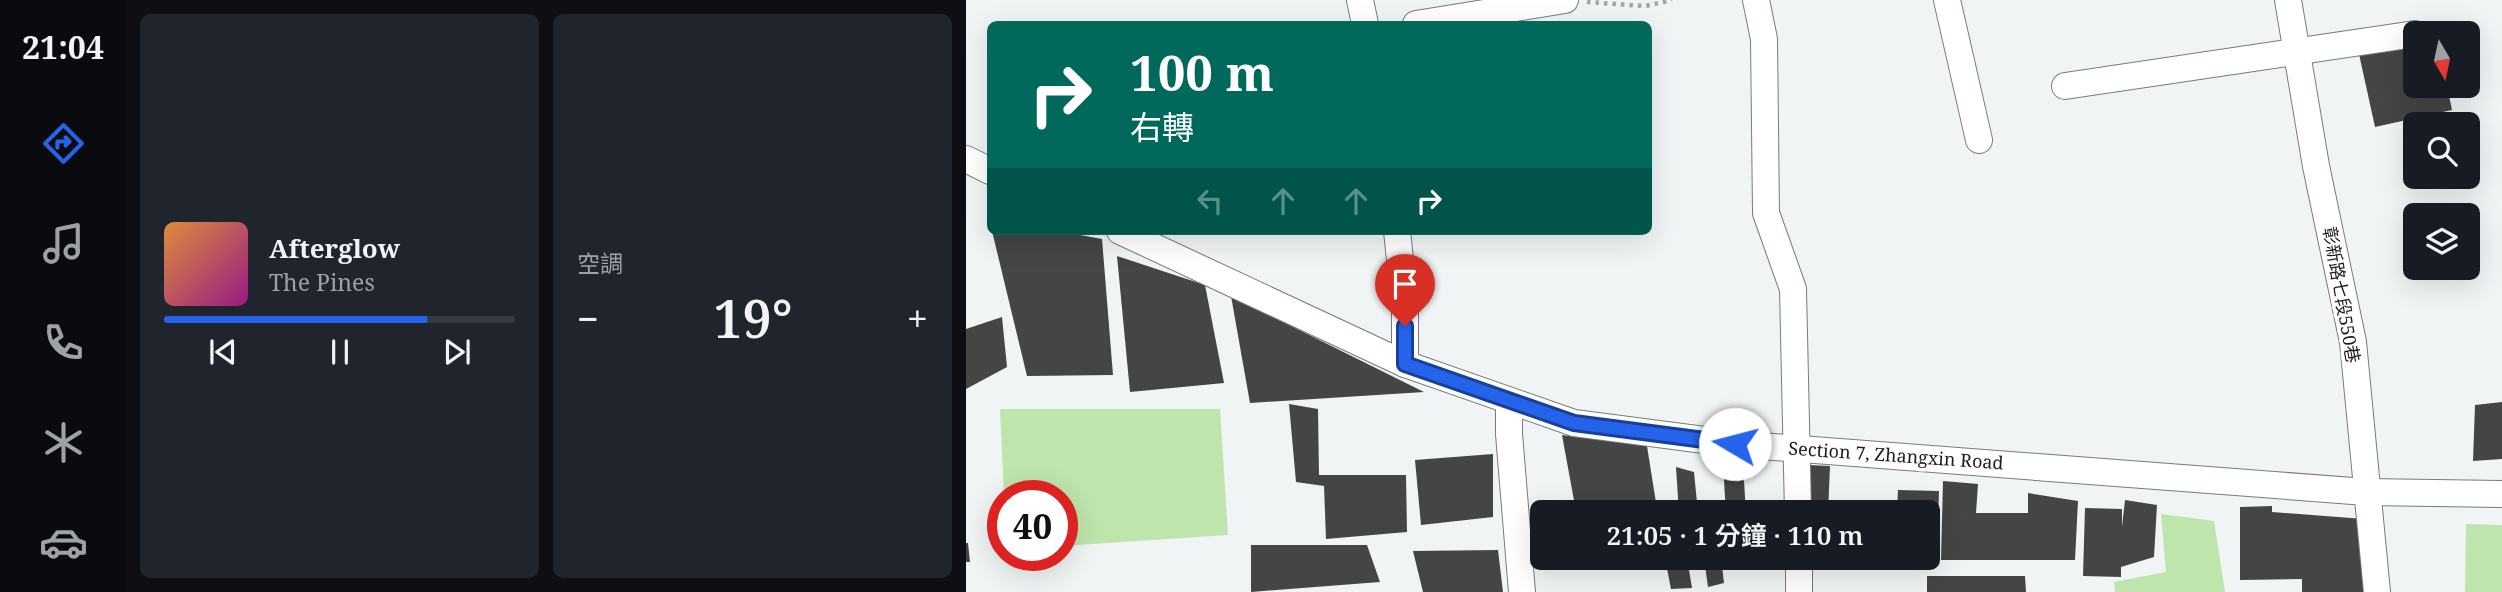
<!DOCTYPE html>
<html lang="zh-TW">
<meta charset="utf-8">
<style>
body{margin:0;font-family:"Noto Serif","Noto Sans TC",serif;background:#20242c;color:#f1f3f6;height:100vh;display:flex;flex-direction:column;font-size:26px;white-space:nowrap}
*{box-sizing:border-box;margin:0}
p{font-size:23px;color:#9ea1a6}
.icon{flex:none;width:38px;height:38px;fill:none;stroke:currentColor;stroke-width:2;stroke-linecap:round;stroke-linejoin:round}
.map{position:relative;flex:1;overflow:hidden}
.panel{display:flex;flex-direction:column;gap:14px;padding:14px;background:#0d0f14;width:840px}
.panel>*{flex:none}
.top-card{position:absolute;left:21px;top:21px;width:665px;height:214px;border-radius:10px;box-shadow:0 7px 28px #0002;background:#00695c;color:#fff;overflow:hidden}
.needle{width:46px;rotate:171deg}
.tools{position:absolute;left:1437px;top:21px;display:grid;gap:14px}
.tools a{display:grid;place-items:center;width:77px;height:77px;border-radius:10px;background:#171b24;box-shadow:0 7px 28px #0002;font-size:35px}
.speed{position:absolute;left:21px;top:480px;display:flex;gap:14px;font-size:35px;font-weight:700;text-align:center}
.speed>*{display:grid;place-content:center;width:91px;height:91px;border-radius:50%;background:#171b24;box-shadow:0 7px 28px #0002;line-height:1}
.speed .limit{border:10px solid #d22;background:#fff;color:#111}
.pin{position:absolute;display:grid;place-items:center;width:60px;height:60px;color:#fff;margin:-72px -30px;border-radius:50% 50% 50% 0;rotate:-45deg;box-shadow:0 0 7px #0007}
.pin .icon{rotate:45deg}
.me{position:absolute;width:77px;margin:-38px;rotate:278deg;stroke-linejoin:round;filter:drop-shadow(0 0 5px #0008)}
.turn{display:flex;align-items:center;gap:24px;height:147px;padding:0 28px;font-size:32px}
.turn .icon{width:91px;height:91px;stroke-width:2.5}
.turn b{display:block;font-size:49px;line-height:60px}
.lanes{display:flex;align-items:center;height:66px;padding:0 28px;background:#0003;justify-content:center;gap:35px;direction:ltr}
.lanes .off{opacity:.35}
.big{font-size:52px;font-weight:600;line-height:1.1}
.panel .widget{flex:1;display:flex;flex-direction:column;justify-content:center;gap:10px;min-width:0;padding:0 24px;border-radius:10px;background:#20242c}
.song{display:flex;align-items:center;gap:21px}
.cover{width:84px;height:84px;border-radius:10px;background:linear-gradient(135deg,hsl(30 70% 55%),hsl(310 70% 35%))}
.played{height:7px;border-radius:4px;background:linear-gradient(90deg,#2563eb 75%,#363941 75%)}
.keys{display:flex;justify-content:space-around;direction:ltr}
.heat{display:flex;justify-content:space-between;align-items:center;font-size:38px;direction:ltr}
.panel .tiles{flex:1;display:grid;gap:14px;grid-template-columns:repeat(2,1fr)}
.trip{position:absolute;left:564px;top:500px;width:410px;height:70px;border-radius:10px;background:#171b24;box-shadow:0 7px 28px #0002;font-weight:600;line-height:70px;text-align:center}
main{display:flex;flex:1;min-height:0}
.tabs{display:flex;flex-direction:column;width:126px;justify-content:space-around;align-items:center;background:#090b0e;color:#9ea1a6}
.tabs .icon{width:49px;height:49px}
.tabs .current{color:#2563eb}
.tabs b{font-size:32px;color:#f1f3f6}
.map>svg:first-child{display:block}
.green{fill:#bee5ac}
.building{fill:#434645}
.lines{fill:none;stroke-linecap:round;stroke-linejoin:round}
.minor-casing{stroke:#777b7c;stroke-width:28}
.path{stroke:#a2a6a6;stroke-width:4.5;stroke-dasharray:3.5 5;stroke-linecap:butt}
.minor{stroke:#fff;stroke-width:26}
.route-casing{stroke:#184099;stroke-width:18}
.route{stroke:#2563eb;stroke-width:12}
.labels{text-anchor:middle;stroke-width:7;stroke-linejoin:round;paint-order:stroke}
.street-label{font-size:18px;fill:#1c1e1e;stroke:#fff}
</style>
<main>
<nav class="tabs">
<b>21:04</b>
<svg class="icon current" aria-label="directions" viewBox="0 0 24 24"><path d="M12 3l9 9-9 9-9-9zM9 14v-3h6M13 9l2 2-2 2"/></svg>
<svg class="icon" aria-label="music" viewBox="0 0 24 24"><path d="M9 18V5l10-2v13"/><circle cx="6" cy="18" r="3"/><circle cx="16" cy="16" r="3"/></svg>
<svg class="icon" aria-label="phone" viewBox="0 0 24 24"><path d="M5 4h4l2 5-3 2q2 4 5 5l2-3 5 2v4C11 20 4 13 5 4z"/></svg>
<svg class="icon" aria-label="climate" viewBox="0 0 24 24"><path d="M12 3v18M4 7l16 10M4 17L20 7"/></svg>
<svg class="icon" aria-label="car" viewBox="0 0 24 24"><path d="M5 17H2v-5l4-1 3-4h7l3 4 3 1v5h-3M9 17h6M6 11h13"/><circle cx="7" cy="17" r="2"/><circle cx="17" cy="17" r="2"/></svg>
</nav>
<section class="panel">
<div class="tiles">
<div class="widget">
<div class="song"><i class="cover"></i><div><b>Afterglow</b><p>The Pines</p></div></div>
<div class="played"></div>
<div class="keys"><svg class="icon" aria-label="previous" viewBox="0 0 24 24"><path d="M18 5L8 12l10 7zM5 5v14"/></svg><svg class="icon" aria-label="pause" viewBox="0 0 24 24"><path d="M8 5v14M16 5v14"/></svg><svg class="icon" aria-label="next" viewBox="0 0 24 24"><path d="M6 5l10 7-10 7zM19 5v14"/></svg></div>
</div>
<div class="widget"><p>空調</p>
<div class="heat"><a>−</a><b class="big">19°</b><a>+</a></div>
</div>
</div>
</section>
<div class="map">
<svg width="1536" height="592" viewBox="0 0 1536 592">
<rect width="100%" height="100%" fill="#f0f4f5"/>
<g class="green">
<path d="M34,409H254L262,535L96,546V495H38Z"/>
<path d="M1195,514L1248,521L1259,592H1149L1148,582L1200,572Z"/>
<path d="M1500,524L1536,525V592H1499Z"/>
</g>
<g class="building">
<path d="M1449,42V86H1481L1486,110L1409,127L1393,54Z"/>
<path d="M26,231H92L136,239L147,375L61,376Z"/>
<path d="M151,256L239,285L258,383L164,392Z"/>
<path d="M265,296L458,392L284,403Z"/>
<path d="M36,317L41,367L0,389V329Z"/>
<path d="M1536,402V459L1507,461L1509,405Z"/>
<path d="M323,404L352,409L353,475H440L441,532L360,539L358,486L330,482Z"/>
<path d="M596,435L681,446L691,509L657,513L609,506Z"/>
<path d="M527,454V517L455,525L449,460Z"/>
<path d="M757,464L777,465L780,513H760Z"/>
<path d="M822,464L864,466L862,513H821Z"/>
<path d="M710,467L728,472L732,513H713Z"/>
<path d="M977,481L1012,484L1010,513H1062V493L1112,501L1109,560H975Z"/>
<path d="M932,490L973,491L971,561H961V570L819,566V558H961V513H931Z"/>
<path d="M1159,500L1191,505L1188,557L1155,567V577L1117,576L1119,508L1156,509V527Z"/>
<path d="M1306,506V512L1398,519L1404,592H1336V579L1274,580V507Z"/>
<path d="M0,543H2L4,562H0Z"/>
<path d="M285,545H401L414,582L285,592Z"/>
<path d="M532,550L537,592H457L447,551Z"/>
<path d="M699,558H721L726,588L705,589Z"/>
<path d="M738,558H755L758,583L742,587Z"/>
<path d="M793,558H814V560L793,561Z"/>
<path d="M961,576H1059L1060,592H961Z"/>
</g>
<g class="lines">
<defs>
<g id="minor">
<path d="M394,0L399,24"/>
<path d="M790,0L798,39L800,213L827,289L832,513"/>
<path d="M981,0L1013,140"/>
<path d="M1322,0L1350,166L1387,342L1411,592"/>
<path d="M450,24L599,0"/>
<path d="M1099,86L1449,34"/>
<path d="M0,159L24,171"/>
<path d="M154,231L439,364L608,423L769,444L1400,492L1536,494"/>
<path d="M431,231L439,307V364"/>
<path d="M543,403V434L556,592"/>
<path d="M833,558V592"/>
</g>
</defs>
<use href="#minor" class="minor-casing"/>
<path class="path" d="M621,2L679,6L706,0"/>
<use href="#minor" class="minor"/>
</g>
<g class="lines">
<defs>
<path id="route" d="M439,326V364L608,423L769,444"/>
</defs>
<use href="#route" class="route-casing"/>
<use href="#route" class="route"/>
</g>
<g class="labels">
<g class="street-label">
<text transform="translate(1375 295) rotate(80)" y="6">彰新路七段550巷</text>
<text transform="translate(930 456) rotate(4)" y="6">Section 7, Zhangxin Road</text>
</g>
</g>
</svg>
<div class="tools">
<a><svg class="needle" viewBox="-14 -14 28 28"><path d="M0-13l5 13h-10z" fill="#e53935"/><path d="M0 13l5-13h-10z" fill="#9ea1a6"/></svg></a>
<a><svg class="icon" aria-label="search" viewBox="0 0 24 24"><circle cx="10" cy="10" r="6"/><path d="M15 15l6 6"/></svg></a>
<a><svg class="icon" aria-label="layers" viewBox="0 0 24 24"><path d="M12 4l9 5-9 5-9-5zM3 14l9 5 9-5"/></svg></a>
</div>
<div class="speed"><div class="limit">40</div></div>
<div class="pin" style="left:439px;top:326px;background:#d93025"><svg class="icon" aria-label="arrive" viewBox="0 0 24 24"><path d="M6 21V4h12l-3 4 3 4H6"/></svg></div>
<svg class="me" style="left:769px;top:444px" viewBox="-20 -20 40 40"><circle r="19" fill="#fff"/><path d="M0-13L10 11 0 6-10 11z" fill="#2563eb"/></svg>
<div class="trip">21:05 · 1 分鐘 · 110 m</div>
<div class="top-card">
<div class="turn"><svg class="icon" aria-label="right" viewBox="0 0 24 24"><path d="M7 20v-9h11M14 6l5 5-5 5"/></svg><div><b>100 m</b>右轉</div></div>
<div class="lanes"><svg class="icon off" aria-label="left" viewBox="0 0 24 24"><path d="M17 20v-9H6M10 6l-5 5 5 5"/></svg><svg class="icon off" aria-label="ahead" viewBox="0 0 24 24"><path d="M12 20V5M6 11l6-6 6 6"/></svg><svg class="icon off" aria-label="ahead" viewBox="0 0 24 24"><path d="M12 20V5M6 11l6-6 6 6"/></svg><svg class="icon" aria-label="right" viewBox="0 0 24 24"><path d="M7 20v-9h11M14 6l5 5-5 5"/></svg></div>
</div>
</div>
</main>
